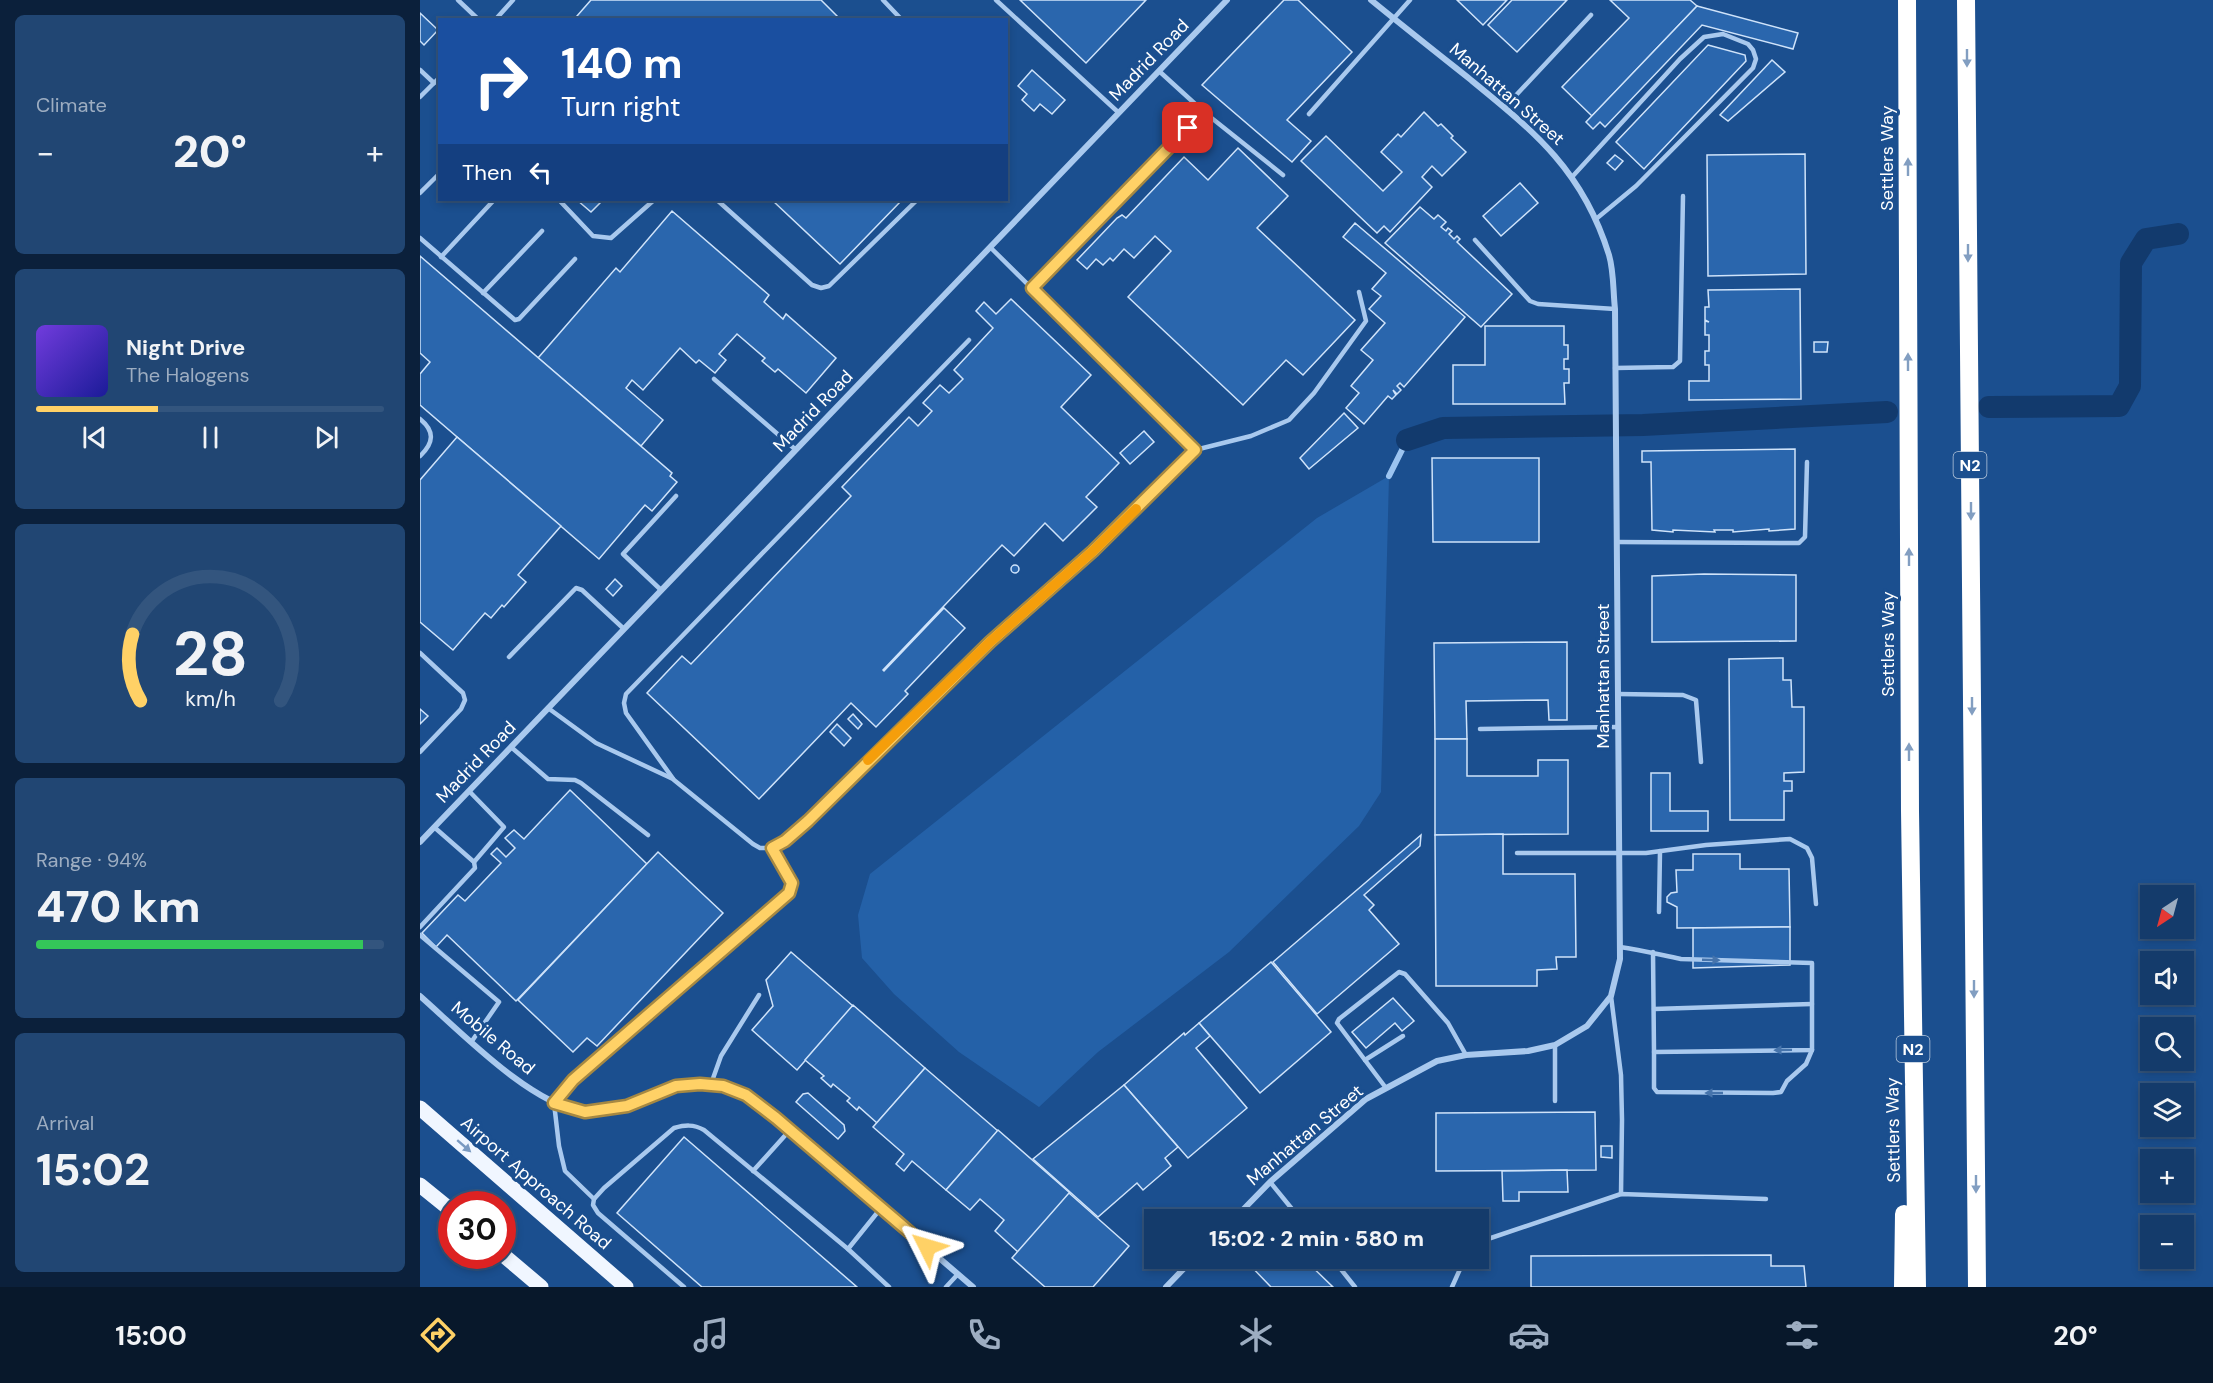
<!DOCTYPE html>
<meta charset="utf-8">
<style>
body{margin:0;font-family:"DM Sans",sans-serif;background:#214673;color:#f1f3f6;height:100vh;display:flex;flex-direction:column;font-size:22px;white-space:nowrap}
*{box-sizing:border-box;margin:0}
p{font-size:20px;color:#9dadc1}
.icon{flex:none;width:33px;height:33px;fill:none;stroke:currentColor;stroke-width:2;stroke-linecap:round;stroke-linejoin:round}
.map{position:relative;flex:1;overflow:hidden}
.panel{display:flex;flex-direction:column;gap:15px;padding:15px;background:#0b203b;width:420px}
.panel>*{flex:none}
.banner{position:absolute;left:18px;top:18px;width:570px;height:183px;border-radius:0px;box-shadow:0 3px 9px #0003,0 0 0 2px #33557e;background:#1a4fa0;color:#fff;overflow:hidden}
.needle{width:39px;rotate:216deg}
.tools{position:absolute;left:1720px;top:885px;display:grid;gap:12px}
.tools a{display:grid;place-items:center;width:54px;height:54px;border-radius:0px;background:#143b6b;box-shadow:0 3px 9px #0003,0 0 0 2px #33557e;font-size:30px}
.speed{position:absolute;left:18px;top:1191px;display:flex;gap:12px;font-size:30px;font-weight:700;text-align:center}
.speed>*{display:grid;place-content:center;width:78px;height:78px;border-radius:50%;background:#143b6b;box-shadow:0 3px 9px #0003,0 0 0 2px #33557e;line-height:1}
.speed .limit{border:9px solid #d22;background:#fff;color:#111}
.pin{position:absolute;display:grid;place-items:center;width:51px;height:51px;color:#fff;margin:-26px;border-radius:12px;box-shadow:0 3px 9px #0006}
.me{position:absolute;width:66px;margin:-33px;rotate:310deg;stroke-linejoin:round;filter:drop-shadow(0 0 4px #0008)}
.turn{display:flex;align-items:center;gap:21px;height:126px;padding:0 24px;font-size:27px}
.turn .icon{width:78px;height:78px;stroke-width:2.5}
.turn b{display:block;font-size:42px;line-height:51px}
.then{display:flex;align-items:center;height:57px;padding:0 24px;background:#0003;gap:12px;font-size:22px}
.big{font-size:45px;font-weight:800;line-height:1.1}
.panel .card{flex:1;display:flex;flex-direction:column;justify-content:center;gap:9px;min-width:0;padding:0 21px;border-radius:9px;background:#214673}
.panel .dial{align-items:center;gap:0}
.dial svg{height:156px;overflow:visible;fill:none;stroke:#33557e;stroke-width:7;stroke-linecap:round;text-anchor:middle}
.dial text{fill:#f1f3f6;stroke:none}
.song{display:flex;align-items:center;gap:18px}
.cover{width:72px;height:72px;border-radius:9px;background:linear-gradient(135deg,hsl(260 70% 55%),hsl(240 70% 35%))}
.played{height:6px;border-radius:3px;background:linear-gradient(90deg,#ffd166 35%,#33557e 35%)}
.keys{display:flex;justify-content:space-around;direction:ltr}
.heat{display:flex;justify-content:space-between;align-items:center;font-size:33px;direction:ltr}
.charge{height:9px;border-radius:4px;background:linear-gradient(90deg,#34c759 94%,#33557e 0)}
.trip{position:absolute;left:724px;top:1209px;width:345px;height:60px;border-radius:0px;background:#143b6b;box-shadow:0 3px 9px #0003,0 0 0 2px #33557e;font-weight:800;line-height:60px;text-align:center}
.tab-bar{display:flex;height:96px;justify-content:space-around;align-items:center;background:#08182b;color:#9dadc1}
.tab-bar .icon{width:42px;height:42px}
.tab-bar .current{color:#ffd166}
.tab-bar b{font-size:27px;color:#f1f3f6}
main{display:flex;flex:1;min-height:0}
.map>svg:first-child{display:block}
.green{fill:#2461a8}
.lines{fill:none;stroke-linecap:round;stroke-linejoin:round}
.stream{stroke:#9cc4f0;stroke-width:6}
.canal{stroke:#123a6d;stroke-width:22}
.building{fill:#2a66ad;stroke:#cfe3fa;stroke-width:1.5}
.service{stroke:#a9c9ee;stroke-width:4.5}
.minor{stroke:#a9c9ee;stroke-width:6}
.primary{stroke:#f0f6ff;stroke-width:15}
.motorway{stroke:#fff;stroke-width:18}
.oneway{fill:#829ec1}
.oneway2{fill:#4674ac}
.oneway3{fill:#7b9ac1}
.route-casing{stroke:#a68842;stroke-width:15}
.route{stroke:#ffd166;stroke-width:10}
.slow{stroke:#f59e0b;stroke-width:10}
.labels{text-anchor:middle;stroke-width:6;stroke-linejoin:round;paint-order:stroke}
.shield{fill:#1b4f8f;stroke:#bbcadd;stroke-width:1.5}
.shield-label{font-size:16px;font-weight:bold;fill:#fff}
.street-label{font-size:18px;fill:#fff;stroke:#1b4f8f}
</style>
<main>
<section class="panel">
<div class="card"><p>Climate</p>
<div class="heat"><a>−</a><b class="big">20°</b><a>+</a></div>
</div>
<div class="card">
<div class="song"><i class="cover"></i><div><b>Night Drive</b><p>The Halogens</p></div></div>
<div class="played"></div>
<div class="keys"><svg class="icon" aria-label="previous" viewBox="0 0 24 24"><path d="M18 5L8 12l10 7zM5 5v14"/></svg><svg class="icon" aria-label="pause" viewBox="0 0 24 24"><path d="M8 5v14M16 5v14"/></svg><svg class="icon" aria-label="next" viewBox="0 0 24 24"><path d="M6 5l10 7-10 7zM19 5v14"/></svg></div>
</div>
<div class="card dial"><svg viewBox="0 0 100 80">
<path d="M14 69A42 42 0 1 1 86 69"/>
<path d="M14 69A42 42 0 0 1 10 35" stroke="#ffd166"/>
<text x="50" y="56" font-size="32" font-weight="700">28</text>
<text x="50" y="72" font-size="11">km/h</text>
</svg></div>
<div class="card"><p>Range · 94%</p><b class="big">470 km</b><div class="charge"></div></div>
<div class="card"><p>Arrival</p><b class="big">15:02</b></div>
</section>
<div class="map">
<svg width="1793" height="1287" viewBox="0 0 1793 1287">
<rect width="100%" height="100%" fill="#1b4f8f"/>
<path class="green" d="M969,476L961,792L939,826L809,952L678,1052L619,1107L539,1052L474,994L442,958L438,915L450,874L897,518Z"/>
<g class="lines">
<path class="stream" d="M969,476L987,440"/>
<g class="canal">
<path d="M1569,407L1699,406L1710,386L1711,263L1726,239L1758,234"/>
<path d="M987,440L1023,428L1223,425L1467,412"/>
</g>
</g>
<g class="building">
<path d="M171,0H401L421,20H161L157,16Z"/>
<path d="M600,0H726L666,63Z"/>
<path d="M864,0H878L932,52L867,120L891,141L872,162L782,85Z"/>
<path d="M1037,0H1087L1063,25Z"/>
<path d="M1092,0H1147L1097,52L1068,25Z"/>
<path d="M1190,0H1270L1277,6L1172,116L1142,87L1209,18Z"/>
<path d="M1277,6L1378,33L1373,49L1282,25L1185,127L1180,122L1173,129L1166,122Z"/>
<path d="M0,13L18,30L4,45L0,41Z"/>
<path d="M1288,45L1325,55L1326,61L1224,169L1196,142Z"/>
<path d="M1352,60L1365,72L1308,121L1300,115Z"/>
<path d="M612,70L645,100L632,114L620,104L614,111L602,100L607,94L598,86Z"/>
<path d="M1004,112L1018,126L1021,124L1033,136L1031,138L1046,152L1022,176L1012,166L1002,177L1012,187L970,232L964,226L957,233L881,161L906,136L963,191L982,172L961,152L978,134L981,137Z"/>
<path d="M818,148L868,196L837,228L935,320L883,375L866,360L823,405L708,297L751,251L735,236L714,258L704,249L693,261L690,258L683,265L676,259L667,269L657,260L697,218L702,215L706,218L764,157L788,180Z"/>
<path d="M1385,154L1386,274L1288,276L1287,155Z"/>
<path d="M1195,155L1203,161L1195,170L1187,163Z"/>
<path d="M1100,183L1118,203L1081,236L1063,216Z"/>
<path d="M157,200H183L171,212Z"/>
<path d="M352,200H482L420,264Z"/>
<path d="M1000,207L1014,219L1018,215L1026,222L1021,227L1026,231L1028,228L1032,231L1029,234L1034,239L1037,236L1040,239L1037,242L1092,294L1061,327L965,243Z"/>
<path d="M252,211L349,295L344,302L363,319L366,314L416,358L386,393L358,369L355,372L342,361L345,358L317,334L299,354L306,360L295,373L279,360L276,363L260,348L223,390L212,380L206,388L243,420L221,446L118,358L196,268L200,272Z"/>
<path d="M935,223L1045,317L984,387L980,383L977,386L981,390L977,394L973,390L976,395L972,399L968,396L944,424L926,408L939,393L931,386L953,360L941,350L965,323L949,309L961,296L952,289L966,273L923,237Z"/>
<path d="M0,256L252,473L250,476L257,482L232,511L225,505L179,559L0,405V374L10,362L0,353Z"/>
<path d="M1380,289L1381,399L1269,400V381H1289V365H1285V351H1289V335H1285V321L1289,322L1285,320V307H1289L1288,290Z"/>
<path d="M591,299L671,375L641,407L699,463L666,497L677,507L643,541L625,523L594,556L582,545L463,670L464,671L524,608L545,628L485,691L488,694L456,727L431,703L339,799L227,693L262,656L271,664L431,496L422,487L489,417L498,426L512,411L503,403L520,385L529,393L543,379L534,370L573,328L556,311L564,302L576,314Z"/>
<path d="M1065,326H1144V345H1148V359H1144V369H1149V383H1144L1145,404H1033V365H1065Z"/>
<path d="M1394,342H1408L1407,352H1394Z"/>
<path d="M924,413L938,428L889,469L880,458Z"/>
<path d="M724,431L734,442L710,464L700,453Z"/>
<path d="M37,437L141,526L98,575L106,582L84,607L82,605L71,618L65,613L33,650L0,622V480Z"/>
<path d="M1375,449V529L1349,531V529L1313,532V530H1294L1295,532L1253,530V532L1232,530L1231,462H1222V451Z"/>
<path d="M1012,458H1119V542H1013Z"/>
<circle cx="595" cy="569" r="4"/>
<path d="M1284,574L1376,575V641L1232,642V576Z"/>
<path d="M195,579L202,586L193,596L186,589Z"/>
<path d="M1147,642V720H1129L1128,700L1046,701L1047,739H1015L1014,643Z"/>
<path d="M1363,658V680H1371L1372,707H1384V772L1364,773V781H1372V791H1364V820H1310L1309,659Z"/>
<path d="M0,709L8,716L0,724Z"/>
<path d="M433,714L442,724L438,729L428,719Z"/>
<path d="M417,724L431,738L424,746L410,732Z"/>
<path d="M1015,739H1047V776H1118V760H1148V834L1015,835Z"/>
<path d="M1231,773H1250V811H1288V831H1231Z"/>
<path d="M150,790L227,864L96,1001L27,935L16,947L2,933L38,895L45,901L81,863L71,854L77,848L86,857L95,848L85,838L94,830L104,839Z"/>
<path d="M1083,834V874H1155L1156,957H1136L1137,969L1117,970V986H1016L1015,835Z"/>
<path d="M1001,835L1000,846L944,895L954,905L949,910L979,944L897,1014L853,962Z"/>
<path d="M238,852L303,913L177,1046L167,1038L153,1052L98,1000Z"/>
<path d="M1273,854H1320V869H1369L1370,927L1257,928V907L1247,902V897L1251,893L1257,892L1256,870H1273Z"/>
<path d="M1370,927V965L1273,968V928Z"/>
<path d="M371,952L433,1006L377,1070L332,1030L353,1006L346,980Z"/>
<path d="M851,962L911,1032L840,1093L779,1023Z"/>
<path d="M973,998L994,1021L982,1031L975,1023L946,1048L932,1032Z"/>
<path d="M433,1005L505,1068L457,1123L439,1107L437,1110L427,1101L430,1098L413,1084L411,1087L401,1078L404,1076L385,1060Z"/>
<path d="M779,1023L790,1036L776,1048L827,1108L768,1158L704,1085L764,1033L765,1035Z"/>
<path d="M505,1068L578,1131L526,1190L492,1161L484,1171L476,1164L484,1154L453,1127Z"/>
<path d="M704,1085L758,1147L745,1158L751,1166L723,1190L717,1183L678,1217L613,1159Z"/>
<path d="M388,1093L424,1125L425,1131L418,1139L376,1102L383,1094Z"/>
<path d="M1175,1112L1176,1170L1016,1171V1113Z"/>
<path d="M578,1130L650,1193L598,1252L575,1231L584,1220L560,1199L550,1210L526,1190Z"/>
<path d="M264,1137L437,1287H282L197,1213Z"/>
<path d="M1181,1146H1192V1158L1181,1157Z"/>
<path d="M1147,1170L1148,1192H1099V1201H1083L1082,1171Z"/>
<path d="M649,1193L709,1246L673,1287H625L592,1258Z"/>
<path d="M1351,1255V1266H1384L1386,1287H1111V1256Z"/>
<path d="M827,1258H883L913,1287H851L825,1260Z"/>
</g>
<g class="lines">
<g class="service">
<path d="M38,0L59,20"/>
<path d="M463,0L482,20"/>
<path d="M576,0L699,113"/>
<path d="M75,20L93,0"/>
<path d="M0,70L14,83"/>
<path d="M739,71L784,112L863,175"/>
<path d="M0,97L20,77"/>
<path d="M1085,107L1171,15"/>
<path d="M889,114L990,0"/>
<path d="M1152,177L1260,59L1284,37L1303,34L1328,44L1333,50L1336,59L1333,68L1216,186L1176,219"/>
<path d="M0,193L20,173"/>
<path d="M139,200L173,236L191,238L234,200"/>
<path d="M297,200L392,285L401,288L409,286L497,200"/>
<path d="M0,238L95,320L99,319L155,259"/>
<path d="M1055,240L1110,301L1118,304L1195,309"/>
<path d="M21,257L74,200"/>
<path d="M612,288L784,112"/>
<path d="M63,293L122,231"/>
<path d="M549,340L206,694L204,703L206,713L254,780L333,844L340,848H352L365,841L388,821L570,642L673,551L775,450L571,248"/>
<path d="M1195,368L1253,367L1260,361L1263,196"/>
<path d="M294,379L376,450"/>
<path d="M0,419C15,431 14,443 0,456"/>
<path d="M775,450L831,436L869,420L894,393L946,321L939,292"/>
<path d="M1197,542L1379,543L1385,537L1387,462"/>
<path d="M241,590L203,554L256,496"/>
<path d="M0,653L43,693L45,700L41,709L0,752"/>
<path d="M89,657L156,588L162,590L204,629"/>
<path d="M1198,694L1263,695L1276,700L1281,762"/>
<path d="M128,708L176,743L253,779"/>
<path d="M1060,729L1198,727"/>
<path d="M91,747L128,779L155,780L161,783L228,835"/>
<path d="M49,791L84,827L54,862"/>
<path d="M1097,853H1226L1286,845L1370,839L1387,848L1392,858L1396,904"/>
<path d="M1239,912L1240,851"/>
<path d="M0,927L55,868L54,862L14,827"/>
<path d="M0,935L79,1002L52,1041"/>
<path d="M1200,947C1221,950 1241,955 1261,959L1392,963V1050L1234,1052L1233,952"/>
<path d="M1191,996L1201,1075L1202,1120L1201,1194"/>
<path d="M1234,1009L1392,1004"/>
<path d="M1135,1045V1101"/>
<path d="M1234,1052V1088L1237,1092L1353,1093L1361,1092L1367,1081L1386,1064L1392,1050"/>
<path d="M945,1060L983,1036"/>
<path d="M291,1084L301,1056L339,995"/>
<path d="M966,1088L917,1023L919,1019L979,972L985,974L1028,1023L1046,1055"/>
<path d="M333,1171L370,1130"/>
<path d="M850,1182L881,1220"/>
<path d="M174,1199L145,1171L139,1146L134,1103L153,1080L369,893L372,883L352,848"/>
<path d="M1059,1242L1201,1194L1346,1199"/>
<path d="M428,1249L461,1208"/>
<path d="M912,1258L935,1287"/>
<path d="M264,1287L178,1213L173,1205L174,1199L184,1188L254,1128C265,1125 273,1124 284,1130L428,1249L469,1287"/>
<path d="M526,1287L538,1274"/>
<path d="M1032,1287L1045,1258"/>
</g>
<g class="minor">
<path d="M0,842L807,0"/>
<path d="M0,996C41,1032 109,1103 163,1112C173,1113 185,1109 195,1108C216,1104 234,1092 255,1086C277,1080 307,1084 326,1096C337,1102 346,1111 356,1118L553,1287"/>
<path d="M813,1220L850,1182L946,1099L1017,1061L1046,1055L1108,1051L1135,1045L1167,1026L1191,996L1200,959L1195,309C1193,292 1194,272 1189,255C1163,171 1116,133 1051,80C1017,53 984,27 951,0"/>
<path d="M746,1287L774,1258"/>
</g>
<g class="primary">
<path d="M0,1108L206,1287"/>
<path d="M0,1185L32,1211"/>
<path d="M82,1254L121,1287"/>
</g>
<g class="motorway">
<path d="M1487,0L1490,811L1497,1287"/>
<path d="M1546,0L1557,1287"/>
<path d="M1483,1287L1484,1214"/>
</g>
</g>
<defs><path id="oneway-solid" d="M-6-.8H1V-3.2L6.5 0L1 3.2V.8H-6Z" transform="scale(1.5)"/></defs>
<g class="oneway">
<use href="#oneway-solid" transform="translate(1547 58) rotate(90)"/>
<use href="#oneway-solid" transform="translate(1488 167) rotate(-90)"/>
<use href="#oneway-solid" transform="translate(1548 253) rotate(90)"/>
<use href="#oneway-solid" transform="translate(1488 362) rotate(-90)"/>
<use href="#oneway-solid" transform="translate(1551 511) rotate(90)"/>
<use href="#oneway-solid" transform="translate(1489 557) rotate(-90)"/>
<use href="#oneway-solid" transform="translate(1552 706) rotate(90)"/>
<use href="#oneway-solid" transform="translate(1489 752) rotate(-90)"/>
<use href="#oneway-solid" transform="translate(1554 989) rotate(90)"/>
<use href="#oneway-solid" transform="translate(1556 1184) rotate(90)"/>
</g>
<g class="oneway2">
<use href="#oneway-solid" transform="translate(1291 960) rotate(2)"/>
<use href="#oneway-solid" transform="translate(1363 1050) rotate(179)"/>
<use href="#oneway-solid" transform="translate(1294 1093) rotate(-180)"/>
</g>
<use class="oneway3" href="#oneway-solid" transform="translate(44 1146) rotate(41)"/>
<g class="lines">
<defs>
<path id="route" d="M507,1247L356,1118L326,1095L303,1086L280,1084L256,1086L207,1106L165,1112L134,1103L153,1080L369,893L372,883L352,848L365,841L388,821L570,642L673,551L775,450L612,288L768,128"/>
</defs>
<use href="#route" class="route-casing"/>
<use href="#route" class="route"/>
<path class="slow" d="M448,760L570,642L673,551L716,509"/>
</g>
<g class="labels">
<g class="shield">
<rect x="1533.5" y="452" width="33" height="26" rx="4.5"/>
<rect x="1476.5" y="1036" width="33" height="26" rx="4.5"/>
</g>
<g class="shield-label">
<text x="1550" y="471">N2</text>
<text x="1493" y="1055">N2</text>
</g>
<g class="street-label">
<text transform="translate(729 60) rotate(-46)" y="6">Madrid Road</text>
<text transform="translate(1087 94) rotate(41)" y="6">Manhattan Street</text>
<text transform="translate(1467 158) rotate(-90)" y="6">Settlers Way</text>
<text transform="translate(393 411) rotate(-46)" y="6">Madrid Road</text>
<text transform="translate(1468 644) rotate(-90)" y="6">Settlers Way</text>
<text transform="translate(1183 676) rotate(-90)" y="6">Manhattan Street</text>
<text transform="translate(56 762) rotate(-46)" y="6">Madrid Road</text>
<text transform="translate(73 1038) rotate(40)" y="6">Mobile Road</text>
<text transform="translate(1473 1130) rotate(-91)" y="6">Settlers Way</text>
<text transform="translate(885 1135) rotate(-40)" y="6">Manhattan Street</text>
<text transform="translate(116 1183) rotate(41)" y="6">Airport Approach Road</text>
</g>
</g>
</svg>
<div class="tools">
<a><svg class="needle" viewBox="-14 -14 28 28"><path d="M0-13l5 13h-10z" fill="#e53935"/><path d="M0 13l5-13h-10z" fill="#9dadc1"/></svg></a>
<a><svg class="icon" aria-label="sound" viewBox="0 0 24 24"><path d="M4 9h4l5-4v14l-5-4H4zM17 9q2 3 0 6"/></svg></a>
<a><svg class="icon" aria-label="search" viewBox="0 0 24 24"><circle cx="10" cy="10" r="6"/><path d="M15 15l6 6"/></svg></a>
<a><svg class="icon" aria-label="layers" viewBox="0 0 24 24"><path d="M12 4l9 5-9 5-9-5zM3 14l9 5 9-5"/></svg></a>
<a>+</a>
<a>−</a>
</div>
<div class="speed"><div class="limit">30</div></div>
<div class="pin" style="left:768px;top:128px;background:#d93025"><svg class="icon" aria-label="arrive" viewBox="0 0 24 24"><path d="M6 21V4h12l-3 4 3 4H6"/></svg></div>
<svg class="me" style="left:507px;top:1247px" viewBox="-20 -20 40 40"><path d="M0-17L14 15 0 8-14 15z" fill="#ffd166" stroke="#fff" stroke-width="4"/></svg>
<div class="trip">15:02 · 2 min · 580 m</div>
<div class="banner">
<div class="turn"><svg class="icon" aria-label="right" viewBox="0 0 24 24"><path d="M7 20v-9h11M14 6l5 5-5 5"/></svg><div><b>140 m</b>Turn right</div></div>
<div class="then">Then<svg class="icon" aria-label="left" viewBox="0 0 24 24"><path d="M17 20v-9H6M10 6l-5 5 5 5"/></svg></div>
</div>
</div>
</main>
<nav class="tab-bar">
<b>15:00</b>
<svg class="icon current" aria-label="directions" viewBox="0 0 24 24"><path d="M12 3l9 9-9 9-9-9zM9 14v-3h6M13 9l2 2-2 2"/></svg>
<svg class="icon" aria-label="music" viewBox="0 0 24 24"><path d="M9 18V5l10-2v13"/><circle cx="6" cy="18" r="3"/><circle cx="16" cy="16" r="3"/></svg>
<svg class="icon" aria-label="phone" viewBox="0 0 24 24"><path d="M5 4h4l2 5-3 2q2 4 5 5l2-3 5 2v4C11 20 4 13 5 4z"/></svg>
<svg class="icon" aria-label="climate" viewBox="0 0 24 24"><path d="M12 3v18M4 7l16 10M4 17L20 7"/></svg>
<svg class="icon" aria-label="car" viewBox="0 0 24 24"><path d="M5 17H2v-5l4-1 3-4h7l3 4 3 1v5h-3M9 17h6M6 11h13"/><circle cx="7" cy="17" r="2"/><circle cx="17" cy="17" r="2"/></svg>
<svg class="icon" aria-label="filters" viewBox="0 0 24 24"><path d="M4 7h16M4 17h16"/><circle cx="9" cy="7" r="2"/><circle cx="15" cy="17" r="2"/></svg>
<b>20°</b>
</nav>
